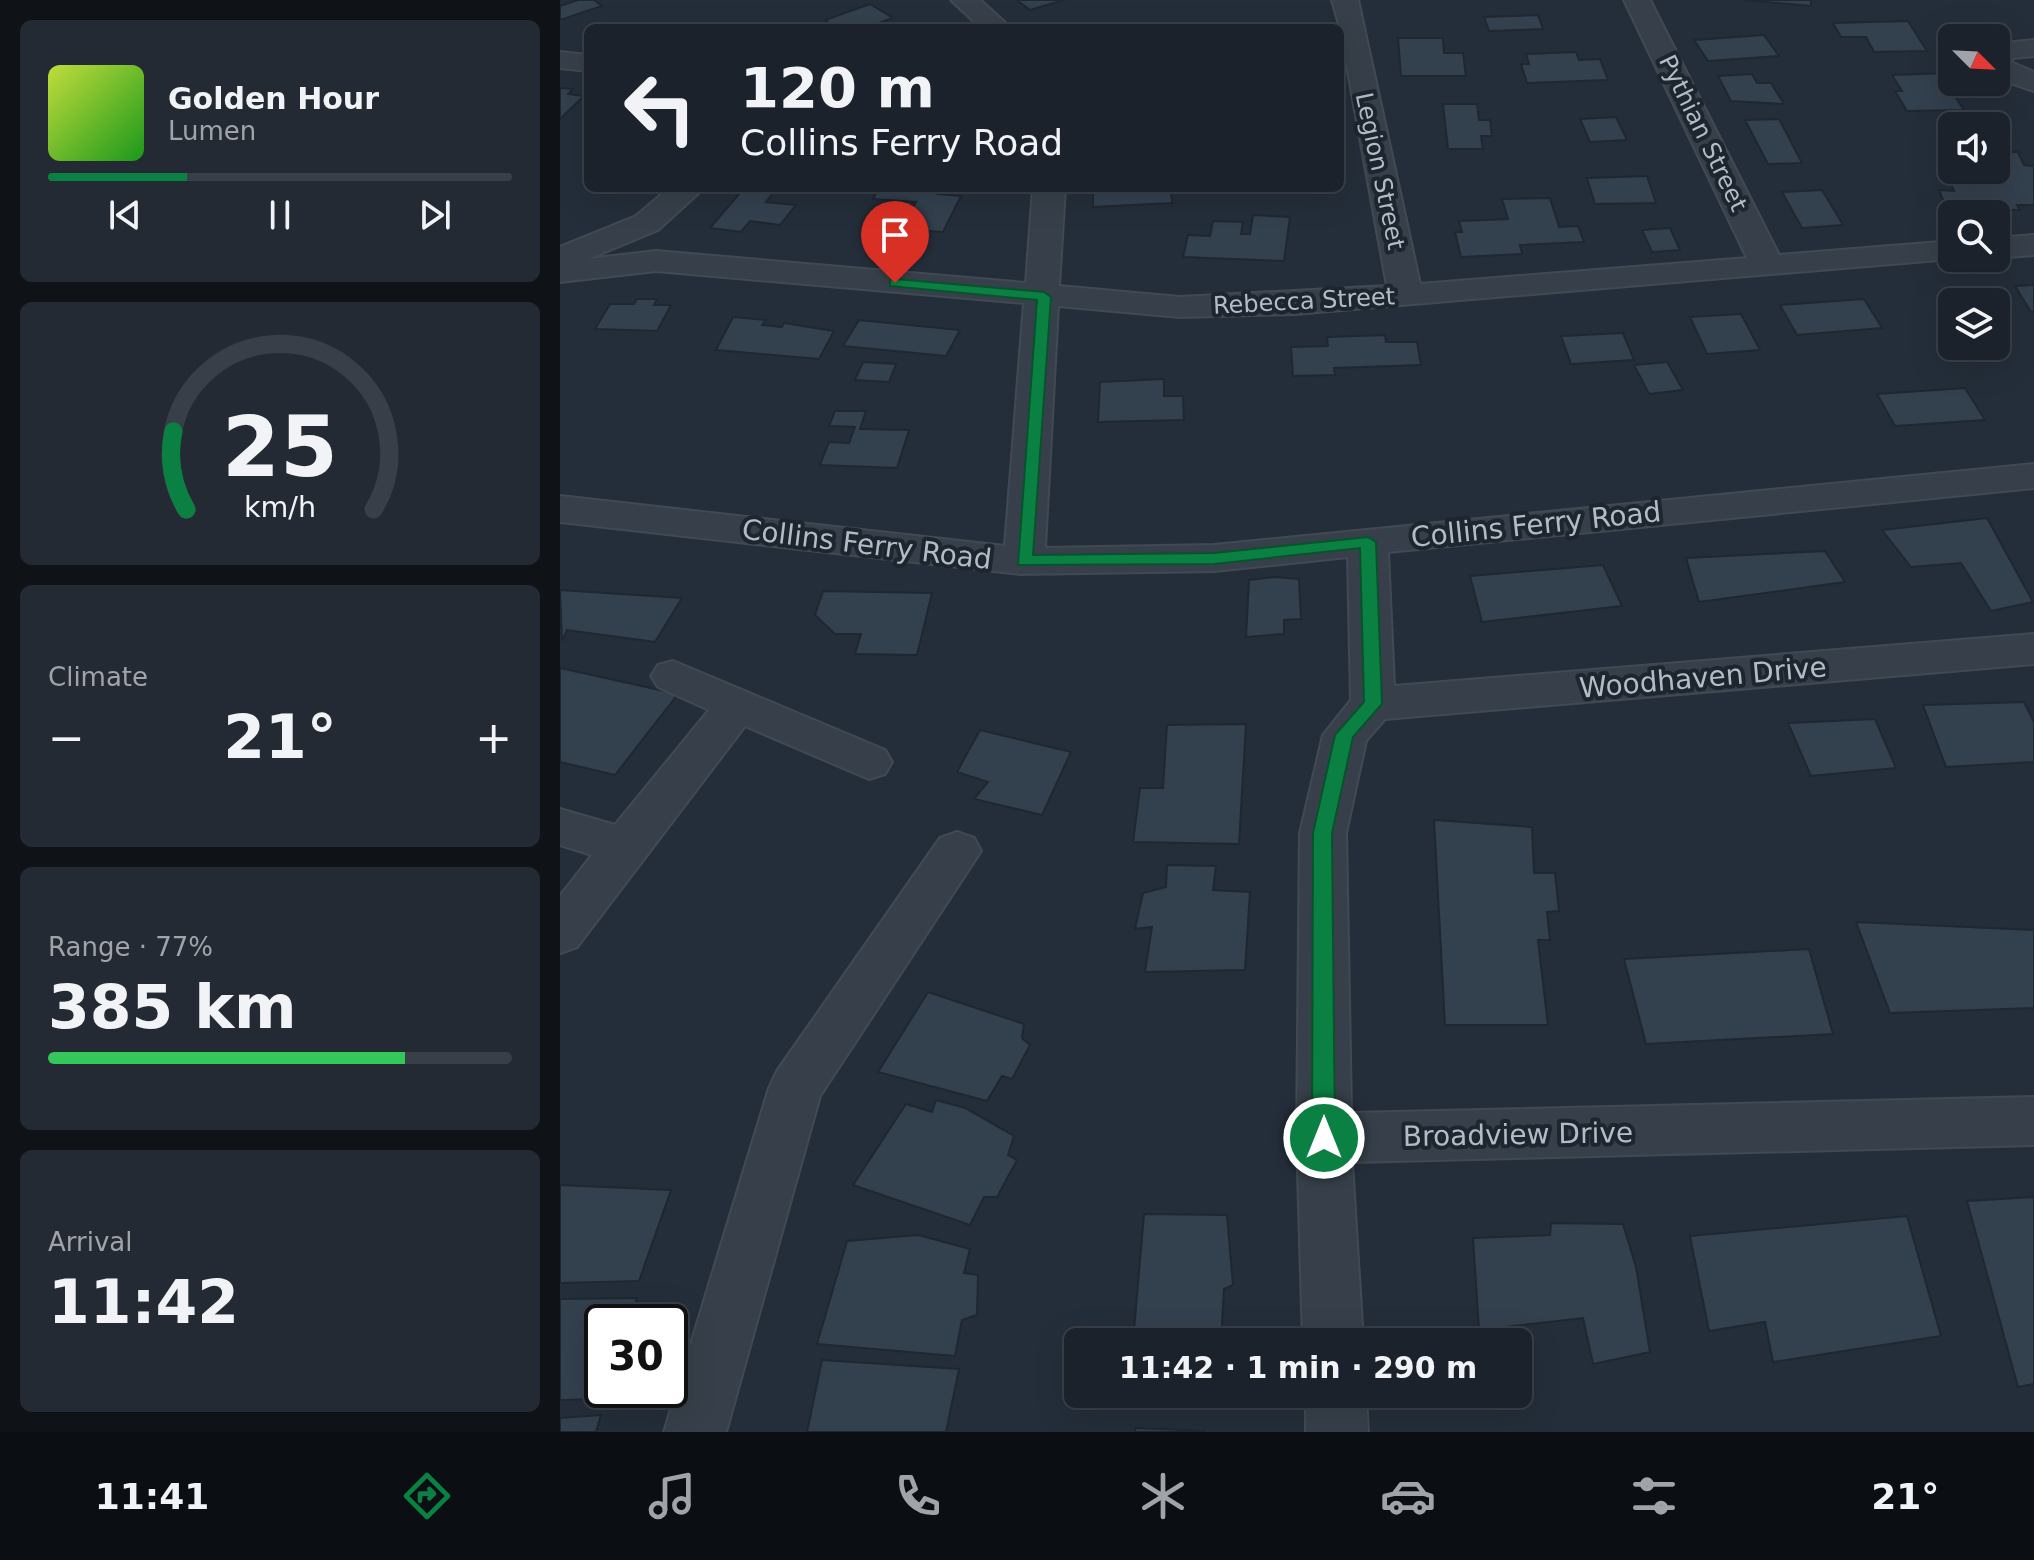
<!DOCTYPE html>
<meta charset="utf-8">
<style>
body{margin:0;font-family:"DejaVu Sans",sans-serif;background:#242a34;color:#f1f3f6;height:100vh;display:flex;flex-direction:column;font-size:30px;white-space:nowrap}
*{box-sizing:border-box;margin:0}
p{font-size:26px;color:#a0a4a9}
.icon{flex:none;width:44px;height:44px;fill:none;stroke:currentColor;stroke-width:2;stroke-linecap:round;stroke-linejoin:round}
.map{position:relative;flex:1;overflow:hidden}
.panel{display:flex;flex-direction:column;gap:20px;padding:20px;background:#0f1318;width:560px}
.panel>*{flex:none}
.banner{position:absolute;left:24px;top:24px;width:760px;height:168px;border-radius:12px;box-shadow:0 8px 32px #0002,0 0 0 2px #393f48;background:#1b222c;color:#f1f3f6;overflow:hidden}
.needle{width:52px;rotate:114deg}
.buttons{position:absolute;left:1378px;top:24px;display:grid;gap:16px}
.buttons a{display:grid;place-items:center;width:72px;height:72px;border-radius:12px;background:#1b222c;box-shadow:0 8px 32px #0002,0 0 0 2px #393f48;font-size:40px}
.speed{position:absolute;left:24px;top:1304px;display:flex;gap:16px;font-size:40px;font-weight:700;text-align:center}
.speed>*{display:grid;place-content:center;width:104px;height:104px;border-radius:50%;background:#1b222c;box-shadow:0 8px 32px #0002,0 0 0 2px #393f48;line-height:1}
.speed .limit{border:4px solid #111;border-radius:12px;background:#fff;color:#111}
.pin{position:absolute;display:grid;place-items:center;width:68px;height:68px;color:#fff;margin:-82px -34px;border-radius:50% 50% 50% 0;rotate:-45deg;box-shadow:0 0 8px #0007}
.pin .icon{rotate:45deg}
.me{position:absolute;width:88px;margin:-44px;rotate:0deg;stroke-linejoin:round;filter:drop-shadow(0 0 6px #0008)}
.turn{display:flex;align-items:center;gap:28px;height:168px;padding:0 24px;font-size:36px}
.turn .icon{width:104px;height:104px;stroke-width:2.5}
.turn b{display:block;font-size:56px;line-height:68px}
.big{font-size:60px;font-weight:600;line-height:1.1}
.panel .card{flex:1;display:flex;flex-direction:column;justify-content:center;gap:12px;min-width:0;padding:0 28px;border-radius:12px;background:#242a34}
.panel .dial{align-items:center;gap:0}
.dial svg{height:208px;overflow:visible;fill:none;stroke:#393f48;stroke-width:7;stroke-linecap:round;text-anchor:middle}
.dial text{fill:#f1f3f6;stroke:none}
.song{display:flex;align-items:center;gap:24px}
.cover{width:96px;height:96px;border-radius:12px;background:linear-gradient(135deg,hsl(70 70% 55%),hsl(120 70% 35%))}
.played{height:8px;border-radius:4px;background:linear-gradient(90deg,#0b8043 30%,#393f48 30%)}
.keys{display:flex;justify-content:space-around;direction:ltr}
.heat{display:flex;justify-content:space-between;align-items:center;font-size:44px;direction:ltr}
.charge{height:12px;border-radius:6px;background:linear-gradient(90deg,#34c759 77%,#393f48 0)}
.trip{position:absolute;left:504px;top:1328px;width:468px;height:80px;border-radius:12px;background:#1b222c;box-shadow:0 8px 32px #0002,0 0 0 2px #393f48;font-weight:600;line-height:80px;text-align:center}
.tab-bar{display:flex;height:128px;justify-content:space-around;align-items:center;background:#0b0e12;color:#a0a4a9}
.tab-bar .icon{width:56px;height:56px}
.tab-bar .active{color:#0b8043}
.tab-bar b{font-size:36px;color:#f1f3f6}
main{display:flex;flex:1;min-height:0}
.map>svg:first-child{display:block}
.building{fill:#33404e;stroke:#1f2731;stroke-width:2}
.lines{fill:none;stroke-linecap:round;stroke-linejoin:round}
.minor-casing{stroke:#414953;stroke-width:4}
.minor{fill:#37404a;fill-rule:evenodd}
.route{fill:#0b8043;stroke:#07532c;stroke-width:2}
.labels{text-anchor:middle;stroke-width:8;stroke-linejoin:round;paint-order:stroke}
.far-street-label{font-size:24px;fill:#b3bbc6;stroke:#1d252f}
.street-label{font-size:28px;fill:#b3bbc6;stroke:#1d252f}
</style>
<main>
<section class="panel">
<div class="card">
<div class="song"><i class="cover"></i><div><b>Golden Hour</b><p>Lumen</p></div></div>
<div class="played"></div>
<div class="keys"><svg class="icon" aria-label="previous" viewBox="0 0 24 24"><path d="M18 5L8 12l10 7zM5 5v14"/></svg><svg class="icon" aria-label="pause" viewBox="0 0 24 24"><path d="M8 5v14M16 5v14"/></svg><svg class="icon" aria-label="next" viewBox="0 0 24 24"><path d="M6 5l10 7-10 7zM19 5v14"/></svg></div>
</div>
<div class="card dial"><svg viewBox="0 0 100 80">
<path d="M14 69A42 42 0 1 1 86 69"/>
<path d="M14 69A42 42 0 0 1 9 39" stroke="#0b8043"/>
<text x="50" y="56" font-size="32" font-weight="700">25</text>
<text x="50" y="72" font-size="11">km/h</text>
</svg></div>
<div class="card"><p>Climate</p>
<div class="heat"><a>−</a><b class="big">21°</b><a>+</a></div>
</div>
<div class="card"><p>Range · 77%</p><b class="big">385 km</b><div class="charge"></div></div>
<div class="card"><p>Arrival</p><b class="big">11:42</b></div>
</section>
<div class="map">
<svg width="1474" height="1432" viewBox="0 0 1474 1432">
<rect width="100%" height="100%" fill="#242e3a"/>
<g class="building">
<path d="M18,0H34L42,6L0,20V6Z"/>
<path d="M457,0H504L470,10Z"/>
<path d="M1184,0H1251V6Z"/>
<path d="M310,4L333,18L305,28H277L265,20Z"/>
<path d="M978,15L983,29L929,31L924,17Z"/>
<path d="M1348,21L1367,51L1314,52L1306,37H1281L1273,23Z"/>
<path d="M720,23L721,28H682V25Z"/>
<path d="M1204,35L1219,56L1148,61L1134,40Z"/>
<path d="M838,38H883L884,53H903L906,76H841Z"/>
<path d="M1016,52L1019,60L1040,59L1048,80L967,83L961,64H969L966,54Z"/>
<path d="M1390,73L1392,82L1402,93H1393L1404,110L1347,111L1335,91H1342L1332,75Z"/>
<path d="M1192,74L1197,83H1211L1224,104L1171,101L1158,76Z"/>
<path d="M0,88L13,89L8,94L24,96L0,119Z"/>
<path d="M883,104H917L919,120H930L932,136H921L923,149H888Z"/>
<path d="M1056,117L1067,140L1030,142L1020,119Z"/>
<path d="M1219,119L1242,163L1208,164L1185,120Z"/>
<path d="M1436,152H1458L1464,165L1474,166V205H1457L1460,210H1445L1447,213L1388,212L1379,190L1394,191L1390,182L1424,183L1418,170H1436Z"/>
<path d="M1087,176L1096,203L1035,204L1027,178Z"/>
<path d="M184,188H217L206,202L236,205L220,225L190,221L181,232L150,228Z"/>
<path d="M319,188H381L377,194L401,196L383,232L341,229L356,202L313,199Z"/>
<path d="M541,188H604V191H611L612,203L533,207V190Z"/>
<path d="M1262,190L1283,225L1242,228L1222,192Z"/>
<path d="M990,198L999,227L1018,226L1024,242L960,245L962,254L901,257L895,232H902L899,221L948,219L942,199Z"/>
<path d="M693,215L730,217L724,261L623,257L628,235L650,236L653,221L683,222L681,234H690Z"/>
<path d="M1110,228L1120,250L1092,252L1082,230Z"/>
<path d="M1474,285V312H1471L1455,286Z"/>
<path d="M77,299H97L94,305H111L97,331L35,329L50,304H74Z"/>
<path d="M1304,299L1322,328L1237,335L1220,305Z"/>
<path d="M1181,314L1200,350L1147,354L1130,317Z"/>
<path d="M173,317L206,320L202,325L222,327L224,323L274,331L259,359L156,350Z"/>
<path d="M299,320L400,330L386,356L283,346Z"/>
<path d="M1063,333L1074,360L1011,364L1001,336Z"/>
<path d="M825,335L826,342H857L861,365L774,368L775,375L733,376L731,347L768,346L767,337Z"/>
<path d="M303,362L336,364L329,382L295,380Z"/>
<path d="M1107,362L1123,390L1089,394L1074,365Z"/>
<path d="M604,379V396H623L624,420L538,422L540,382Z"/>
<path d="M1405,388L1425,420L1335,426L1317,394Z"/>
<path d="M275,411H306L300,429L349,430L337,468L260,465L269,442L289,443L295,427L269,426Z"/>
<path d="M1427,518L1473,602L1431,611L1401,563L1351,567L1322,530Z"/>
<path d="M1265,551L1285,582L1139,602L1126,558Z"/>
<path d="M1043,565L1062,606L922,622L910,576Z"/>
<path d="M715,577L739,579L741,619L724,620V634L686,637L689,580Z"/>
<path d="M0,590L122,598L95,642L7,630L2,641Z"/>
<path d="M263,591L372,593L357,655L295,654L301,634H275L255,615Z"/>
<path d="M0,668L118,694L55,775L0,762Z"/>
<path d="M1464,702L1474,722V762L1386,767L1363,705Z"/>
<path d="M1315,719L1336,768L1251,776L1228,723Z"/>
<path d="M686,724L679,844L573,842L580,788H603L607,725Z"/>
<path d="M420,730L511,752L482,815L414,799L428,782L397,772Z"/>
<path d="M874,820L972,827L974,873H995L999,911L987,912L990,940H978L988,1025H885Z"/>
<path d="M607,865L656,866L653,890L690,892L685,970L585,972L592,927L575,929L583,893L606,887Z"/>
<path d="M1296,922L1474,930V1008L1330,1013Z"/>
<path d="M1249,949L1273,1034L1086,1044L1064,959Z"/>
<path d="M368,992L464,1024L462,1038L470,1045L452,1079L442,1076L427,1101L318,1072Z"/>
<path d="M376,1100L405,1108L454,1136L448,1155L457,1160L437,1197H424L410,1225L293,1185L346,1104L372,1112Z"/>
<path d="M0,1185L111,1190L79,1281L0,1283Z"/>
<path d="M1474,1197V1384L1458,1387L1407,1201Z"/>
<path d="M584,1214L667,1215L673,1285L664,1289L661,1342H573Z"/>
<path d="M1347,1216L1381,1336L1213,1362L1205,1322L1149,1331L1130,1236Z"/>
<path d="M991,1223L1063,1224L1076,1267L1090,1352L1033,1364L1023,1318L919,1330L913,1238L990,1235Z"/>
<path d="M358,1235L410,1249L404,1273L418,1275L417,1315L402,1320L395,1356L257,1344L287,1241Z"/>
<path d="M77,1298L69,1322H42V1390H46L43,1399L0,1400V1299Z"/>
<path d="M262,1360L399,1369L386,1432H247Z"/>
<path d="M41,1415L36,1432H0V1418Z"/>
<path d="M575,1428L645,1431V1432H575Z"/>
</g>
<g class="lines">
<defs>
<g id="minor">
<path d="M391,0H420L451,28H421Z"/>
<path d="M772,0H798L860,284L1187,258L1064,0H1090L1219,255L1392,241V258H1403L734,314L620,317L498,306L485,548L654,545L1474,464V488L828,552L834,686L1474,634V664L825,719L806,741L786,833L791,1113L1474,1097V1145L792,1162L803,1342H743L737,1138L740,833L763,735L791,700L788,557L654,571L460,574L0,522V496L445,546L464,303L96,271L0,282V247L76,216L109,188H144L98,230L28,259L96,251L466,283L473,188H505L499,286L620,297L827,286L780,28Z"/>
<path d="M1474,40V56L1453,58L1451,62L1474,72V91L1436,78V44Z"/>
<path d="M0,52L28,55V71L0,68Z"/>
<path d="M1474,235V255L1436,258V238Z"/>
<path d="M113,661L325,750L332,762L325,774L309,779L185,726L17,947L0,953V896L32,855L0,845V809L55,825L149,710L98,687L91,676L98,665Z"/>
<path d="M397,832L414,838L421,851L260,1096L166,1432H104L209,1088L217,1071L380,838Z"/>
<path d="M746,1394H806L808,1432H746Z"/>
</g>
</defs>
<use href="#minor" class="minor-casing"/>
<use href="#minor" class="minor"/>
</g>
<path class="route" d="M335,279L484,292L491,297L473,555L654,553L808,537L816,542L822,704L793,737L772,833L775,1138L772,1146L764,1149L756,1146L752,1138L753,833L775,735L804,702L800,548L654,564L458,565L477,300L330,286V280Z"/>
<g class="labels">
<g class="far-street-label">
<text transform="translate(1143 133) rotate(64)" y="8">Pythian Street</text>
<text transform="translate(820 171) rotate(78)" y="8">Legion Street</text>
<text transform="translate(744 301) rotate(-3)" y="8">Rebecca Street</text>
</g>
<g class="street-label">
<text transform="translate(976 524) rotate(-6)" y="10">Collins Ferry Road</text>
<text transform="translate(307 544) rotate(7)" y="10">Collins Ferry Road</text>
<text transform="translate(1143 677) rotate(-5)" y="10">Woodhaven Drive</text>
<text transform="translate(958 1134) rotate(-1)" y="10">Broadview Drive</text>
</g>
</g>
</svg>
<div class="buttons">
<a><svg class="needle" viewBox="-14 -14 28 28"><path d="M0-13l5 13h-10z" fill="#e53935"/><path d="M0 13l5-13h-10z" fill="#a0a4a9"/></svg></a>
<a><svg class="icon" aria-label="sound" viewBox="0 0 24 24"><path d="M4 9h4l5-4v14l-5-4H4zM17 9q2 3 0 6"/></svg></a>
<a><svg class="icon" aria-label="search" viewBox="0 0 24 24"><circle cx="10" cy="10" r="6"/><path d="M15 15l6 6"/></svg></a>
<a><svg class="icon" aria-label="layers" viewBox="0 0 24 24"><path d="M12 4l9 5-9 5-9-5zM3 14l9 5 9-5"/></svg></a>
</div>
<div class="speed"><div class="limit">30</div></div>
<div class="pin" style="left:335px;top:283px;background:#d93025"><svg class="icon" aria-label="arrive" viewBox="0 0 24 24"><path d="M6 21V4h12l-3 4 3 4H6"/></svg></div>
<svg class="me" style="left:764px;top:1138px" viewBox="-20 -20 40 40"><circle r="17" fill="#0b8043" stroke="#fff" stroke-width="3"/><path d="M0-11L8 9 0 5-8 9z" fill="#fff"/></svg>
<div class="trip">11:42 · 1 min · 290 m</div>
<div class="banner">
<div class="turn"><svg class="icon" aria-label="left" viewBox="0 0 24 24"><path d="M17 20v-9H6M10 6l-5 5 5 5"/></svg><div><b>120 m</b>Collins Ferry Road</div></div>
</div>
</div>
</main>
<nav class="tab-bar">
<b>11:41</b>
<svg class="icon active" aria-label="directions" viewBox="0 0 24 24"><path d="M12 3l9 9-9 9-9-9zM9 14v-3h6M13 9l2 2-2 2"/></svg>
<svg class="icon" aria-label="music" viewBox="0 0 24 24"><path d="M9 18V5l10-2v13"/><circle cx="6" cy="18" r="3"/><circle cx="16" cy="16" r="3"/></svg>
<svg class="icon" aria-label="phone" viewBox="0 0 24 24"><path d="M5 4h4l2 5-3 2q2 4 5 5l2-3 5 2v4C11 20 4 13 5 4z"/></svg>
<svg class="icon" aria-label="climate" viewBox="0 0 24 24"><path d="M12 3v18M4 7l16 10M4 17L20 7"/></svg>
<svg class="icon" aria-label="car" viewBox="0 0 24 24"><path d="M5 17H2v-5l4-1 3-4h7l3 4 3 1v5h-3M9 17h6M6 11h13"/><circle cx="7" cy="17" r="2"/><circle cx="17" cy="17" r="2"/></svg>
<svg class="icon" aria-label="filters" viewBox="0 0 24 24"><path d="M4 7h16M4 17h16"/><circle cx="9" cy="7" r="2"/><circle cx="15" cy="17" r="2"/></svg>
<b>21°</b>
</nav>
